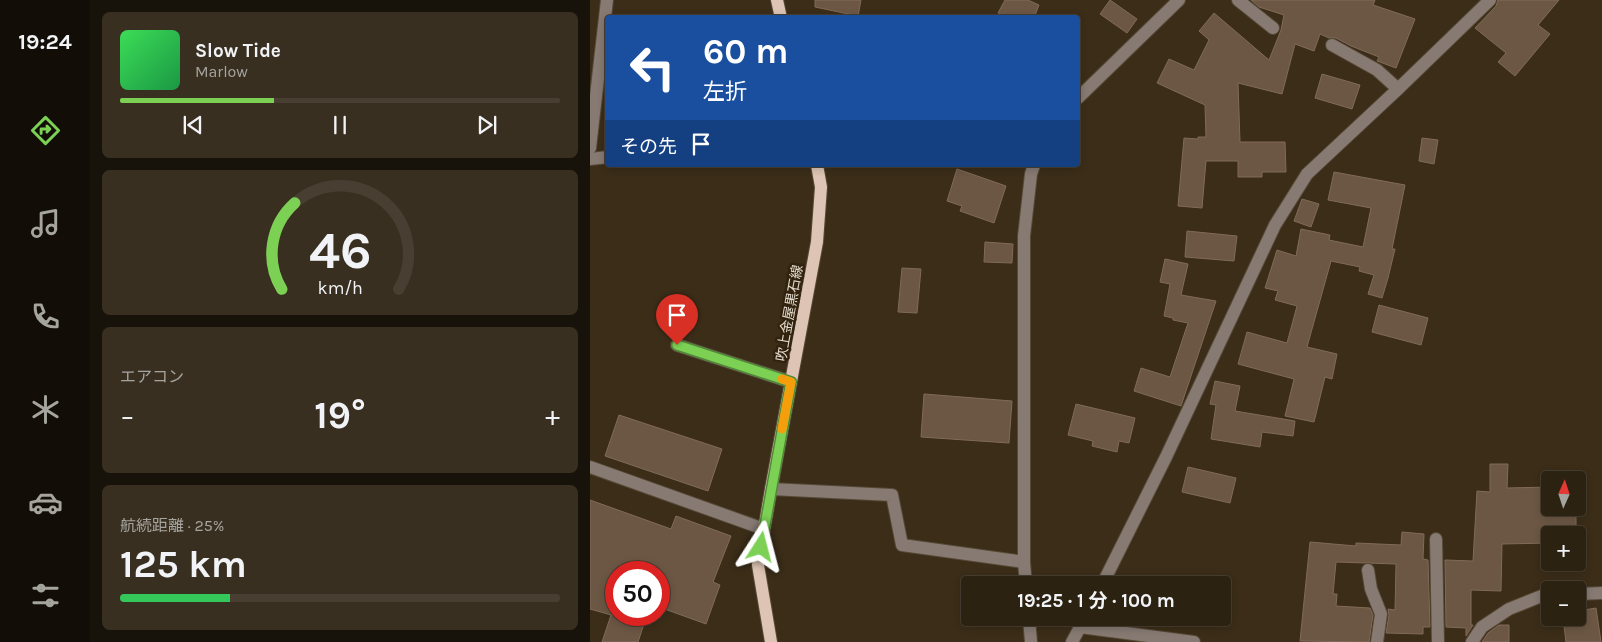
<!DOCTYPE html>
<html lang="ja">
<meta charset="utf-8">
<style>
body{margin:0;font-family:Karla,"Noto Sans JP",sans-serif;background:#382f20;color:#f1f3f6;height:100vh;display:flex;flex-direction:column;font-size:19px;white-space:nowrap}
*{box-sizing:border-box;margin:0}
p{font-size:16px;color:#a6a49f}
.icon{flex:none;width:28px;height:28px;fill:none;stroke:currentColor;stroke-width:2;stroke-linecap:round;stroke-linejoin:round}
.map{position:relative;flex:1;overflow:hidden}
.side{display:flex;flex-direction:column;gap:12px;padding:12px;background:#18130a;width:500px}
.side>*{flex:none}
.hud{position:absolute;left:15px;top:15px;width:475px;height:152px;border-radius:5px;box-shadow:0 2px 8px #0003,0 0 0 1px #483f32;background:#1a4fa0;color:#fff;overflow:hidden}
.needle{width:32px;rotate:3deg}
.buttons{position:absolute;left:951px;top:471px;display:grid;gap:10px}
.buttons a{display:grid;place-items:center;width:45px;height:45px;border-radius:5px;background:#2c2212;box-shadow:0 2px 8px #0003,0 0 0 1px #483f32;font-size:25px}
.speed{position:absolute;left:15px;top:561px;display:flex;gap:10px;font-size:25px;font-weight:700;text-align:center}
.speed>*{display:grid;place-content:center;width:65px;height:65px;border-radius:50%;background:#2c2212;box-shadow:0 2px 8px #0003,0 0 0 1px #483f32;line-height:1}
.speed .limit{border:8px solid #d22;background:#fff;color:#111}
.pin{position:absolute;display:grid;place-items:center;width:42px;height:42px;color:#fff;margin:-51px -21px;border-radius:50% 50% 50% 0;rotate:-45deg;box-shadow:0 0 5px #0007}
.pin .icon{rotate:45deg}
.me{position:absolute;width:55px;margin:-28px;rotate:9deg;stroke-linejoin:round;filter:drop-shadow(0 0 4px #0008)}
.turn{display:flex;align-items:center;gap:18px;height:105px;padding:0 15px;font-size:22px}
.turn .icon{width:65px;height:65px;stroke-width:2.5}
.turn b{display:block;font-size:35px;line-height:42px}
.then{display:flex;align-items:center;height:48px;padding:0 15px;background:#0003;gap:10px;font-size:19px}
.big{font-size:38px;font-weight:700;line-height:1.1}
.side .widget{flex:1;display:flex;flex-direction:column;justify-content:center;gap:8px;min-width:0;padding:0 18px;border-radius:8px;background:#382f20}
.side .dial{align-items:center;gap:0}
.dial svg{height:130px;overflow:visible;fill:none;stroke:#483f32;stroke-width:7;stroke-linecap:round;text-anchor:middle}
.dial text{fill:#f1f3f6;stroke:none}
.song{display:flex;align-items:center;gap:15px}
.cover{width:60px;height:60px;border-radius:8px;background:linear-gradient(135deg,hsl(130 70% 55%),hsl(140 70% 35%))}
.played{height:5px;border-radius:2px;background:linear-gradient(90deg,#7cd155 35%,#483f32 35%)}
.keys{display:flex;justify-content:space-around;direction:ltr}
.heat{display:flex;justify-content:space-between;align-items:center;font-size:28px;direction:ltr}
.charge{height:8px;border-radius:4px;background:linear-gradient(90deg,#34c759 25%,#483f32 0)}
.trip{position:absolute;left:371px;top:576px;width:270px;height:50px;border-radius:5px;background:#2c2212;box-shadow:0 2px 8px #0003,0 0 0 1px #483f32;font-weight:700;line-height:50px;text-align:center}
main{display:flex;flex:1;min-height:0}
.menu{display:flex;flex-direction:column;width:90px;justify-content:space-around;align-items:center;background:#120e07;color:#a6a49f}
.menu .icon{width:35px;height:35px}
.menu .current{color:#7cd155}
.menu b{font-size:22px;color:#f1f3f6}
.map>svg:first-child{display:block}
.building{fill:#6c5744;stroke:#816b58}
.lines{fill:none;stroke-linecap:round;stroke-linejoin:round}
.minor-casing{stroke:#564935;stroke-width:14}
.major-casing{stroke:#564935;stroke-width:14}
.minor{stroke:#867a73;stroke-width:12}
.major{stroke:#ddc4b4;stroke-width:12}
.route-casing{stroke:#518837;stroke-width:12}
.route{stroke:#7cd155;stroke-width:9}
.slow{stroke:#f59e0b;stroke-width:9}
.labels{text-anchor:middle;stroke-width:5;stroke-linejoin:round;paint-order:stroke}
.street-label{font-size:14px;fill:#e4dbce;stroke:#31230e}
</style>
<main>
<nav class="menu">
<b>19:24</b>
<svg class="icon current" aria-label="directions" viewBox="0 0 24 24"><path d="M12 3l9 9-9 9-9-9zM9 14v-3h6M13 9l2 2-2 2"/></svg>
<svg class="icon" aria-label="music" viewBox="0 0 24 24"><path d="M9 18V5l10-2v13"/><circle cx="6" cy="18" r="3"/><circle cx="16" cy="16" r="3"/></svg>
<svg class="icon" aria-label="phone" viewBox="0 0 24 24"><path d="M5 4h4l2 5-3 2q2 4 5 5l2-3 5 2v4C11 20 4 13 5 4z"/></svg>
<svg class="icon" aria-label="climate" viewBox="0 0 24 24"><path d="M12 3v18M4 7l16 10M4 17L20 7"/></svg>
<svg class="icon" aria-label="car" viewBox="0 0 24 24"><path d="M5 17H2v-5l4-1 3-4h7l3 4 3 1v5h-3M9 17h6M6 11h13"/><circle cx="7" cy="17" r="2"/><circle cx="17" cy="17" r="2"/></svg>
<svg class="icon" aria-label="filters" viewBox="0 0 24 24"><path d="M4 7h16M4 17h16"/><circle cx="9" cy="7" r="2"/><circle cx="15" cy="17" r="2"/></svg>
</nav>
<section class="side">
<div class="widget">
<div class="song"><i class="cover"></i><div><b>Slow Tide</b><p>Marlow</p></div></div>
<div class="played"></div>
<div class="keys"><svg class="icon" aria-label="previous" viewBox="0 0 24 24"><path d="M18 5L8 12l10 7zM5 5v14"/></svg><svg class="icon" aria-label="pause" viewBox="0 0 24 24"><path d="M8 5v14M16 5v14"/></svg><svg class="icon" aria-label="next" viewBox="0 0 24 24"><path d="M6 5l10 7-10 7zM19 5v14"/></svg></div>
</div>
<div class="widget dial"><svg viewBox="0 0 100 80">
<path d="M14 69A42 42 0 1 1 86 69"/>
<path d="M14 69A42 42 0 0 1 22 16" stroke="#7cd155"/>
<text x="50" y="56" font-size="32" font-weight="700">46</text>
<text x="50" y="72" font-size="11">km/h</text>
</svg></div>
<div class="widget"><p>エアコン</p>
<div class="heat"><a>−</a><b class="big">19°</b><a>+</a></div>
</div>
<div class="widget"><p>航続距離 · 25%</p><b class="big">125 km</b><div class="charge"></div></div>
</section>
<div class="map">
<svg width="1012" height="642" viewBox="0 0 1012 642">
<rect width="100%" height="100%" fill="#3b2d18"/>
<g class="building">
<path d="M225,0H271L268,16L225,7Z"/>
<path d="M415,0H438L449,5L444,18H417L408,13Z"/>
<path d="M520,0L547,19L537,33L510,14Z"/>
<path d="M661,0H785L783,5L825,19L806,68L787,61L789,57L761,46L746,38H739L730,34L724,51L705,44L692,94L648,83L650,142H695L696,172H672V177H648V161H616L612,208L588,206L594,138L608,139V137H616L615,105L567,83L579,59L604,70L619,40L609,31L624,13L679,60L691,30L694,15L669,7Z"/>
<path d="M908,0H969L948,25L960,34L925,76L908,62L916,53L885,28L906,6Z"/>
<path d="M732,74L770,85L762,109L725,98Z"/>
<path d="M832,138L848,140L844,164L829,161Z"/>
<path d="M367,169L416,186L404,223L370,211L372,206L357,201Z"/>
<path d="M744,172L815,185L802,249H805L798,278L792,298L778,294L784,275L769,271L770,267L741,261L717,347L747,354L742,379L735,377L724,422L695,416L704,379L648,364L657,332L697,343L707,306L685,300L688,291L675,288L687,250L706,256L711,229L740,235L739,240L773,247L781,208L738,200Z"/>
<path d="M712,199L729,204L721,227L704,221Z"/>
<path d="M597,231L647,236L644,261L595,257Z"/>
<path d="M395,242L423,244L422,263L394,262Z"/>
<path d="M575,259L598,264L591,295L626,301L591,406L544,391L551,368L580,377L598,323L583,320V318L574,316L580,284L570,282Z"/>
<path d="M312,268L331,269L327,313L308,312Z"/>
<path d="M789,305L838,318L831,345L782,332Z"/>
<path d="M625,381L650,386L645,411L705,421L703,436L672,432L670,447L621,439L626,405L620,404Z"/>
<path d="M334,394L422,401L419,443L331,437Z"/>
<path d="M486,404L545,418L539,443L529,441L527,452L502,446L503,441L478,435Z"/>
<path d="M29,415L132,449L118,491L15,456Z"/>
<path d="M900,464H918L917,488L960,487V508H986V534L960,535V543L912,544L911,591L881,590V625H883L876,636V628L856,627L855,560L883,561L887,491L900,492Z"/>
<path d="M598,467L646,478L640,503L592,492Z"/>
<path d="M0,500L81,529L86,516L141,536L123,582L130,585L116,624L69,607V572H26V598L21,615L0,609Z"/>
<path d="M812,532L834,534L833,559L838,560L840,627H833V634L796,633L799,615L798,609L805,610L806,564L746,562L743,594H747L746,606L780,608L783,615L779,642L710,641L720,542L766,546V543L811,545Z"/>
<path d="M1006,608L1011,642H976L973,618H988V611Z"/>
<path d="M21,615H57L48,642H12Z"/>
<path d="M909,625H919V642H892L898,633Z"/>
</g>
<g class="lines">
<defs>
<g id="minor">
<path d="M648,0L683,28"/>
<path d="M742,45L787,70L808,89"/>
<path d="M488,98L589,0"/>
<path d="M0,148L17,0"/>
<path d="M0,159L18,157"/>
<path d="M87,345L201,382"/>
<path d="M0,467L174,529"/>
<path d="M181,489L302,495L312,545L434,562"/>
<path d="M846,539L848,642"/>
<path d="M778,570L781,589L791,614L787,642"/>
<path d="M436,585L434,562V236L441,174L444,165"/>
<path d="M512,585L576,457L685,225L717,174L808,89L900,0"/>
<path d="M988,594L1012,593"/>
<path d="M439,618L441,642"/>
<path d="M490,627L604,642"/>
<path d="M482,642L495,618"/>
<path d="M882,642L892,627L919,609L954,595H960"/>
</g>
<g id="major">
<path d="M187,0L191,18"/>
<path d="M181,642L168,565L181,489L227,242L231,187L227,165"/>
</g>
</defs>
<use href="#minor" class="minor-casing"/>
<use href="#major" class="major-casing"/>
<use href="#minor" class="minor"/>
<use href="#major" class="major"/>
</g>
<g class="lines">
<defs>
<path id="route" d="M87,345L201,382L171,547"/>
</defs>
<use href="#route" class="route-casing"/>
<use href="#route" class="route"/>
<path class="slow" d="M192,379L201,382L192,429"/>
</g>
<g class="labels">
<g class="street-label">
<text transform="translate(199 313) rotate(-80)" y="5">吹上金屋黒石線</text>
</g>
</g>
</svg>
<div class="buttons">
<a><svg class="needle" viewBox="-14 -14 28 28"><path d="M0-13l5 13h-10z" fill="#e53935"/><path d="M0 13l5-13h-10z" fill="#a6a49f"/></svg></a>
<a>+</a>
<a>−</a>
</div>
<div class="speed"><div class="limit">50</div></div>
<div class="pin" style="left:87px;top:345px;background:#d93025"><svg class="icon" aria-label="arrive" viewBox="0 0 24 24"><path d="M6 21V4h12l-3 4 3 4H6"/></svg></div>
<svg class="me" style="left:171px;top:547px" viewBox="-20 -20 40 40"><path d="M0-17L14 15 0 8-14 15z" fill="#7cd155" stroke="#fff" stroke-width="4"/></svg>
<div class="trip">19:25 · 1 分 · 100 m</div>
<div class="hud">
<div class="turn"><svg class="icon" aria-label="left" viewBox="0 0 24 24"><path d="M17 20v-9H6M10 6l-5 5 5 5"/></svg><div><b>60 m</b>左折</div></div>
<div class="then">その先<svg class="icon" aria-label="arrive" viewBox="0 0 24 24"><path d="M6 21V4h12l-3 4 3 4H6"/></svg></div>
</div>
</div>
</main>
